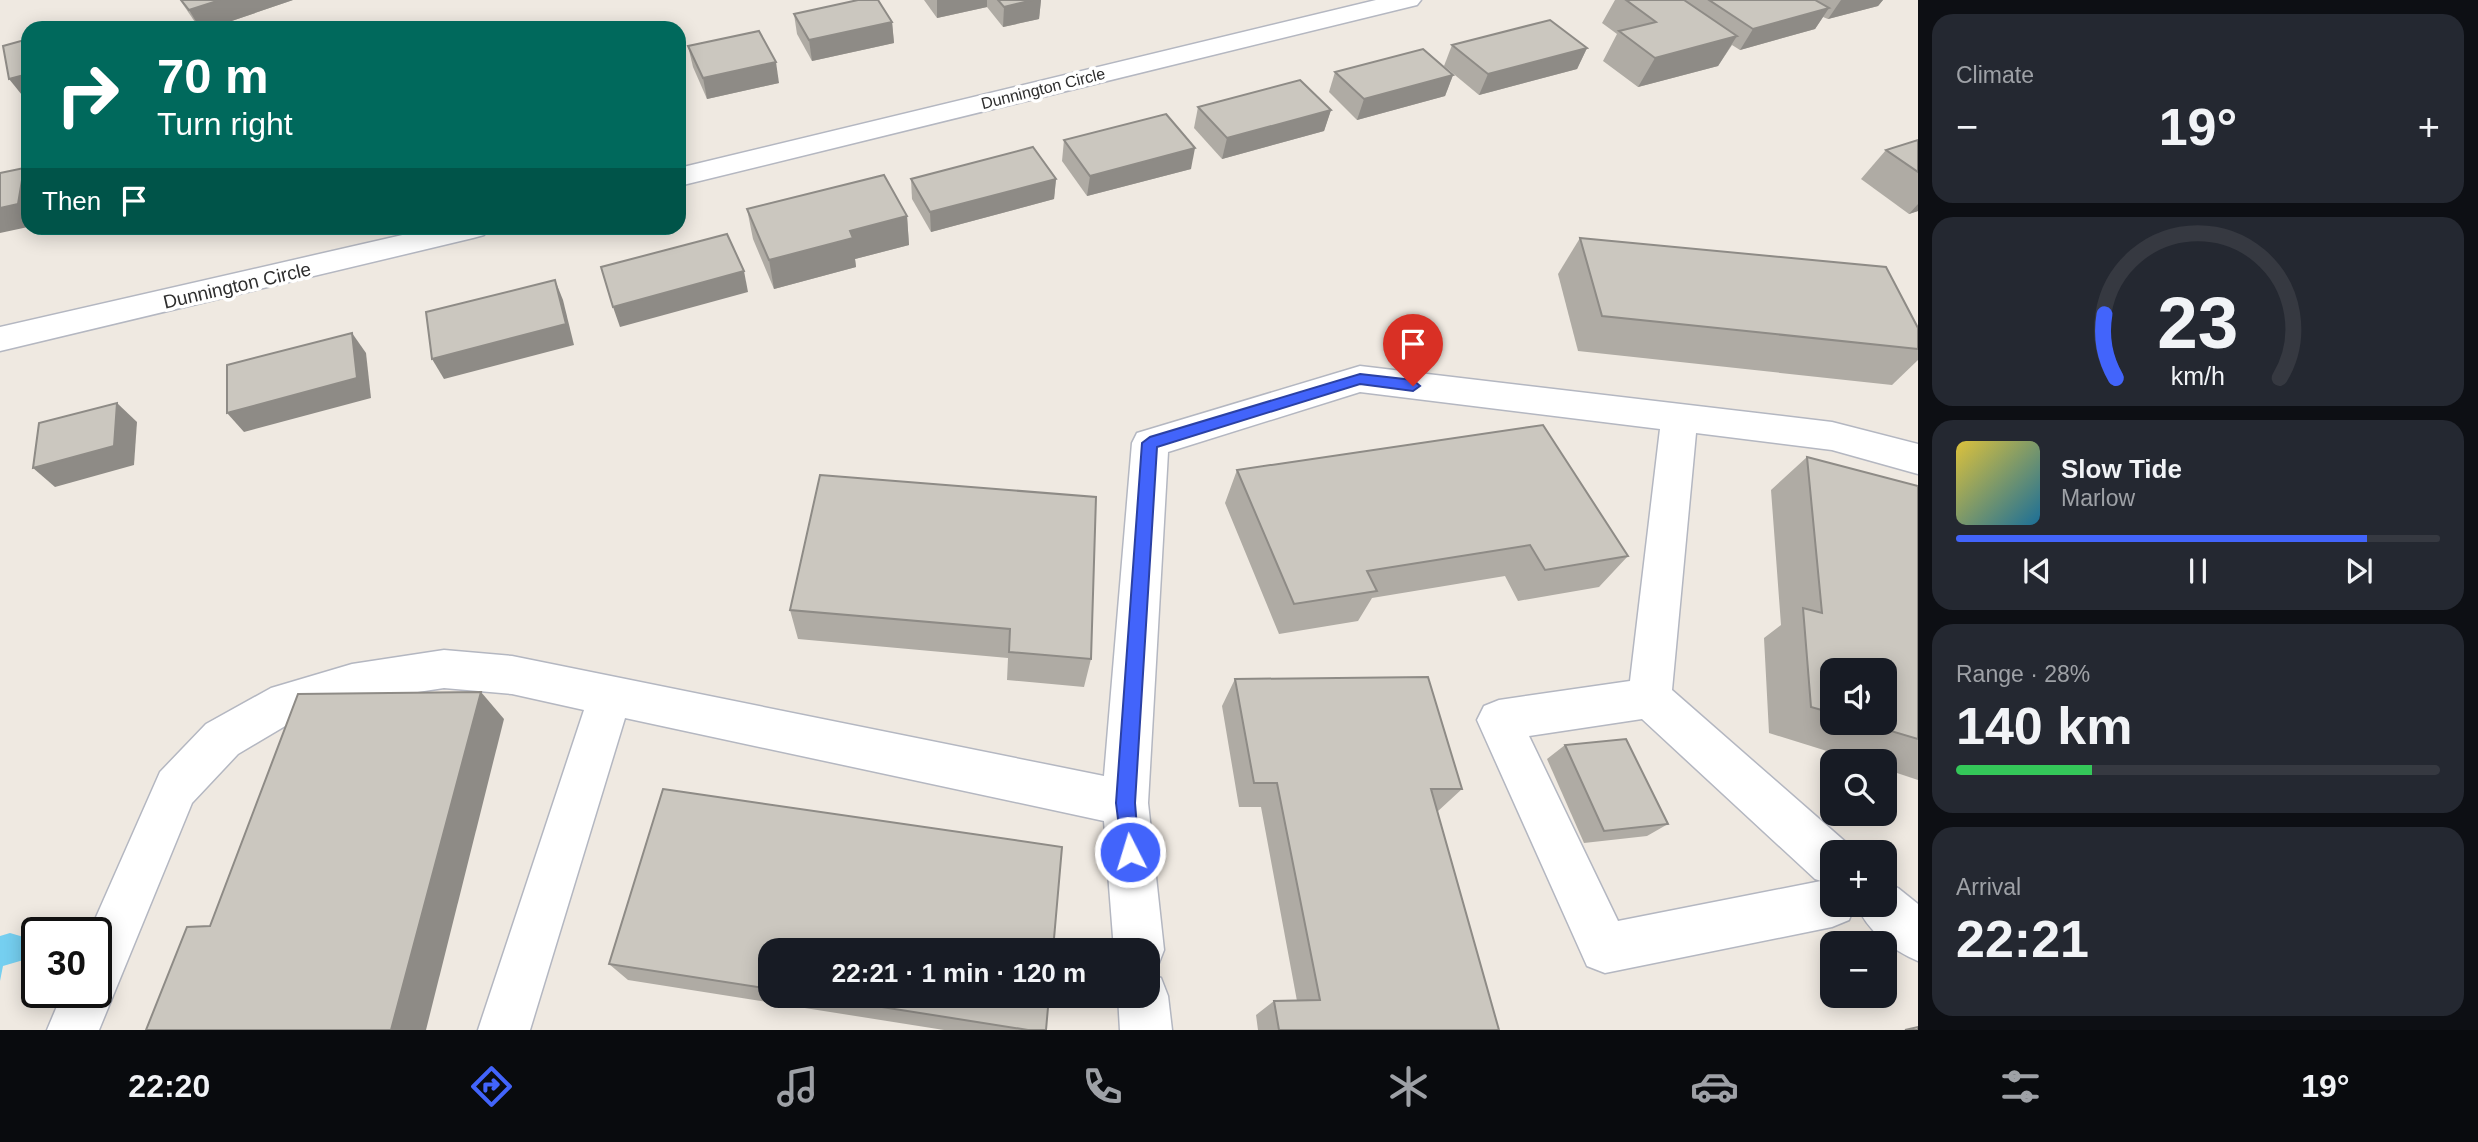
<!DOCTYPE html>
<meta charset="utf-8">
<style>
body{margin:0;font-family:Helvetica,sans-serif;background:#242831;color:#f1f3f6;height:100vh;display:flex;flex-direction:column;font-size:26px;white-space:nowrap}
*{box-sizing:border-box;margin:0}
p{font-size:23px;color:#9ea1a6}
.icon{flex:none;width:38px;height:38px;fill:none;stroke:currentColor;stroke-width:2;stroke-linecap:round;stroke-linejoin:round}
.map{position:relative;flex:1;overflow:hidden}
.side{display:flex;flex-direction:column;gap:14px;padding:14px;background:#0d0f14;width:560px}
.side>*{flex:none}
.guide{position:absolute;left:21px;top:21px;width:665px;height:214px;border-radius:21px;box-shadow:0 4px 18px #0003;background:#00695c;color:#fff;overflow:hidden}
.controls{position:absolute;left:1820px;top:658px;display:grid;gap:14px}
.controls a{display:grid;place-items:center;width:77px;height:77px;border-radius:14px;background:#171b24;box-shadow:0 4px 18px #0003;font-size:35px}
.speed{position:absolute;left:21px;top:917px;display:flex;gap:14px;font-size:35px;font-weight:700;text-align:center}
.speed>*{display:grid;place-content:center;width:91px;height:91px;border-radius:50%;background:#171b24;box-shadow:0 4px 18px #0003;line-height:1}
.speed .limit{border:4px solid #111;border-radius:10px;background:#fff;color:#111}
.pin{position:absolute;display:grid;place-items:center;width:60px;height:60px;color:#fff;margin:-72px -30px;border-radius:50% 50% 50% 0;rotate:-45deg;box-shadow:0 0 7px #0007}
.pin .icon{rotate:45deg}
.me{position:absolute;width:77px;margin:-38px;rotate:355deg;stroke-linejoin:round;filter:drop-shadow(0 0 5px #0008)}
.turn{display:flex;align-items:center;gap:24px;height:147px;padding:0 21px;font-size:32px}
.turn .icon{width:91px;height:91px;stroke-width:2.5}
.turn b{display:block;font-size:49px;line-height:60px}
.then{display:flex;align-items:center;height:66px;padding:0 21px;background:#0003;gap:14px;font-size:26px}
.big{font-size:52px;font-weight:700;line-height:1.1}
.side .tile{flex:1;display:flex;flex-direction:column;justify-content:center;gap:10px;min-width:0;padding:0 24px;border-radius:21px;background:#242831}
.side .dial{align-items:center;gap:0}
.dial svg{height:182px;overflow:visible;fill:none;stroke:#363941;stroke-width:7;stroke-linecap:round;text-anchor:middle}
.dial text{fill:#f1f3f6;stroke:none}
.song{display:flex;align-items:center;gap:21px}
.cover{width:84px;height:84px;border-radius:10px;background:linear-gradient(135deg,hsl(50 70% 55%),hsl(200 70% 35%))}
.played{height:7px;border-radius:4px;background:linear-gradient(90deg,#4264fb 85%,#363941 85%)}
.keys{display:flex;justify-content:space-around;direction:ltr}
.heat{display:flex;justify-content:space-between;align-items:center;font-size:38px;direction:ltr}
.charge{height:10px;border-radius:5px;background:linear-gradient(90deg,#34c759 28%,#363941 0)}
.trip{position:absolute;left:758px;top:938px;width:402px;height:70px;border-radius:21px;background:#171b24;box-shadow:0 4px 18px #0003;font-weight:700;line-height:70px;text-align:center}
.tab-bar{display:flex;height:112px;justify-content:space-around;align-items:center;background:#090b0e;color:#9ea1a6}
.tab-bar .icon{width:49px;height:49px}
.tab-bar .current{color:#4264fb}
.tab-bar b{font-size:32px;color:#f1f3f6}
main{display:flex;flex:1;min-height:0}
.map>svg:first-child{display:block}
.water{fill:#75cff0}
.lines{fill:none;stroke-linecap:round;stroke-linejoin:round}
.street-casing{stroke:#b4b7c1;stroke-width:3}
.street{fill:#fff;fill-rule:evenodd}
.wall{fill:#afaba4;fill-rule:evenodd}
.shaded-wall{fill:#8e8b86}
.building{fill:#cbc7bf;stroke:#8e8b86;stroke-width:2}
.route{fill:#4264fb;stroke:#2b41a3;stroke-width:2}
.labels{text-anchor:middle;stroke-width:7;stroke-linejoin:round;paint-order:stroke}
.far-street-label{font-size:16px;fill:#2e2e2e;stroke:#fff}
.street-label{font-size:19px;fill:#2e2e2e;stroke:#fff}
</style>
<main>
<div class="map">
<svg width="1918" height="1030" viewBox="0 0 1918 1030">
<rect width="100%" height="100%" fill="#efe9e1"/>
<path class="water" d="M10,933L27,938L37,935V956L3,966L0,981V936Z"/>
<g class="lines">
<defs>
<g id="street">
<path d="M1376,0H1421L1417,5L679,186V168Z"/>
<path d="M433,228H489L484,235L473,238L0,351V327Z"/>
<path d="M1360,366L1832,422L1918,444V474L1832,450L1696,433L1672,690L1849,845L1852,852H1832V905H1855L1849,920L1832,927L1605,973L1587,966L1477,720L1484,706L1499,700L1630,681L1660,429L1360,392L1168,452L1148,803L1164,950L1157,968L1148,971V950H1114L1104,821L625,718L530,1030H478L584,710L512,694L444,688L352,702L297,719L238,754L192,803L99,1030H47L63,992H96V933H89L160,772L206,724L271,688L352,664L444,650L512,656L1104,776L1132,443L1137,433ZM1642,719L1815,879L1821,881L1618,921L1529,736Z"/>
<path d="M1885,882L1898,888L1918,904V961C1892,950 1867,931 1857,905H1885Z"/>
<path d="M1148,973L1161,978L1168,996L1172,1030H1120L1118,996H1148Z"/>
</g>
</defs>
<use href="#street" class="street-casing"/>
<use href="#street" class="street"/>
</g>
<g class="wall">
<path d="M180,0H293L211,28H199Z"/>
<path d="M924,0H1041L1039,19L1003,27L987,7L937,18Z"/>
<path d="M1615,0H1883L1878,6L1828,19L1823,17L1815,29L1740,50L1732,45L1718,66L1638,87L1603,61L1617,34L1602,23Z"/>
<path d="M794,14L892,22L894,43L812,61L797,34Z"/>
<path d="M1452,45L1587,48L1577,69L1479,95L1444,66Z"/>
<path d="M688,46L779,83L707,99L693,67Z"/>
<path d="M1335,72L1453,75L1445,96L1357,120L1329,92Z"/>
<path d="M1198,107L1331,110L1324,131L1222,159L1194,128Z"/>
<path d="M1064,140L1191,169L1087,196L1062,161Z"/>
<path d="M1918,140V211L1909,214L1861,179L1886,150Z"/>
<path d="M911,179H1056L1054,199L931,232L912,199Z"/>
<path d="M747,209L907,216L909,245L855,259L856,267L774,289L753,239Z"/>
<path d="M1580,238L1918,328V360L1892,385L1578,351L1558,274Z"/>
<path d="M1807,457L1918,486V780L1885,769V761H1859L1769,733L1764,638L1781,625L1771,490ZM1832,670L1885,723H1832Z"/>
<path d="M1237,470L1628,556L1599,587L1518,601L1505,576L1372,598L1358,621L1279,634L1225,503Z"/>
<path d="M820,475L1091,659L1084,687L1007,680L1008,658L798,639L790,610Z"/>
<path d="M1235,679L1462,789L1437,812L1499,1030H1258L1256,1015L1274,1001H1297L1261,807H1239L1222,706Z"/>
<path d="M1565,745L1668,824L1647,836L1584,843L1547,759Z"/>
<path d="M770,950V996H1049L1046,1030H944L628,980L609,964Z"/>
</g>
<g class="shaded-wall">
<path d="M220,0H293L211,28H200L189,10Z"/>
<path d="M937,0H987V7L937,18Z"/>
<path d="M1033,0H1041L1039,19L1003,27L1004,7Z"/>
<path d="M1841,0H1883L1878,6L1828,19Z"/>
<path d="M1829,8L1815,29L1740,50L1753,29Z"/>
<path d="M892,22L894,43L812,61L809,40Z"/>
<path d="M1737,36L1718,66L1638,87L1655,58Z"/>
<path d="M1587,48L1577,69L1479,95L1488,74Z"/>
<path d="M776,62L779,83L707,99L703,78Z"/>
<path d="M28,74V100H26L9,79Z"/>
<path d="M1453,75L1445,96L1357,120L1364,99Z"/>
<path d="M1331,110L1324,131L1222,159L1227,138Z"/>
<path d="M1195,148L1191,169L1087,196L1090,176Z"/>
<path d="M24,168L28,172V227L0,233V208Z"/>
<path d="M1056,179L1054,199L931,232L930,212Z"/>
<path d="M1918,204V211L1909,214Z"/>
<path d="M907,216L909,245L855,259L856,267L774,289L769,260L850,231Z"/>
<path d="M744,271L748,292L620,327L613,307Z"/>
<path d="M555,280L563,300L574,345L444,379L432,359Z"/>
<path d="M352,333L366,353L371,398L244,432L227,413Z"/>
<path d="M117,403L137,422L134,465L55,487L33,468Z"/>
<path d="M481,692L504,719L426,1030H391Z"/>
</g>
<g class="building">
<path d="M181,0H220L189,10Z"/>
<path d="M858,0H878L892,22L809,40L794,14Z"/>
<path d="M998,0H1033L1004,7Z"/>
<path d="M1626,0H1684L1737,36L1655,58L1619,31L1656,22Z"/>
<path d="M1709,0H1815L1829,8L1753,29Z"/>
<path d="M1550,20L1587,48L1488,74L1452,45Z"/>
<path d="M484,23L485,28H461Z"/>
<path d="M82,24L83,28H69Z"/>
<path d="M759,31L776,62L703,78L688,46Z"/>
<path d="M28,39V74L9,79L3,46Z"/>
<path d="M1423,49L1453,75L1364,99L1335,72Z"/>
<path d="M1300,80L1331,110L1227,138L1198,107Z"/>
<path d="M1166,114L1195,148L1090,176L1064,140Z"/>
<path d="M1918,140V172L1886,150Z"/>
<path d="M1033,147L1056,179L930,212L911,179Z"/>
<path d="M24,168L18,204L0,208V173Z"/>
<path d="M884,175L907,216L850,231L853,238L769,260L747,209Z"/>
<path d="M727,234L744,271L613,307L601,267Z"/>
<path d="M1580,238L1886,267L1918,328V349L1602,316Z"/>
<path d="M555,280L566,324L432,359L426,312Z"/>
<path d="M352,333L357,378L227,413V365Z"/>
<path d="M117,403L114,446L33,468L39,423Z"/>
<path d="M1543,425L1628,556L1545,570L1530,545L1367,571L1377,591L1294,604L1237,470Z"/>
<path d="M1807,457L1918,486V739L1864,723H1885V670H1832V713L1811,707L1803,608L1822,613Z"/>
<path d="M820,475L1096,497L1091,659L1009,652L1010,629L790,610Z"/>
<path d="M1428,677L1462,789H1431L1499,1030H1279L1274,1001L1320,1000L1277,783H1254L1235,679Z"/>
<path d="M481,692L391,1030H146L187,927L210,926L298,694Z"/>
<path d="M1626,739L1668,824L1604,831L1565,745Z"/>
<path d="M663,789L1062,847L1053,950H770V989L609,964Z"/>
<path d="M812,996H1049L1046,1030H1028Z"/>
<path d="M1918,1027V1030H1905Z"/>
</g>
<path class="route" d="M1360,374L1413,380L1420,386L1413,391L1360,384L1157,447L1135,803L1139,852L1137,859L1130,862L1123,859L1116,803L1142,443L1150,437Z"/>
<g class="labels">
<g class="far-street-label">
<text transform="translate(1043 88) rotate(-14)" y="6">Dunnington Circle</text>
</g>
<g class="street-label">
<text transform="translate(237 285) rotate(-13)" y="7">Dunnington Circle</text>
</g>
</g>
</svg>
<div class="controls">
<a><svg class="icon" aria-label="sound" viewBox="0 0 24 24"><path d="M4 9h4l5-4v14l-5-4H4zM17 9q2 3 0 6"/></svg></a>
<a><svg class="icon" aria-label="search" viewBox="0 0 24 24"><circle cx="10" cy="10" r="6"/><path d="M15 15l6 6"/></svg></a>
<a>+</a>
<a>−</a>
</div>
<div class="speed"><div class="limit">30</div></div>
<div class="pin" style="left:1413px;top:386px;background:#d93025"><svg class="icon" aria-label="arrive" viewBox="0 0 24 24"><path d="M6 21V4h12l-3 4 3 4H6"/></svg></div>
<svg class="me" style="left:1130px;top:852px" viewBox="-20 -20 40 40"><circle r="17" fill="#4264fb" stroke="#fff" stroke-width="3"/><path d="M0-11L8 9 0 5-8 9z" fill="#fff"/></svg>
<div class="trip">22:21 · 1 min · 120 m</div>
<div class="guide">
<div class="turn"><svg class="icon" aria-label="right" viewBox="0 0 24 24"><path d="M7 20v-9h11M14 6l5 5-5 5"/></svg><div><b>70 m</b>Turn right</div></div>
<div class="then">Then<svg class="icon" aria-label="arrive" viewBox="0 0 24 24"><path d="M6 21V4h12l-3 4 3 4H6"/></svg></div>
</div>
</div>
<section class="side">
<div class="tile"><p>Climate</p>
<div class="heat"><a>−</a><b class="big">19°</b><a>+</a></div>
</div>
<div class="tile dial"><svg viewBox="0 0 100 80">
<path d="M14 69A42 42 0 1 1 86 69"/>
<path d="M14 69A42 42 0 0 1 9 41" stroke="#4264fb"/>
<text x="50" y="56" font-size="32" font-weight="700">23</text>
<text x="50" y="72" font-size="11">km/h</text>
</svg></div>
<div class="tile">
<div class="song"><i class="cover"></i><div><b>Slow Tide</b><p>Marlow</p></div></div>
<div class="played"></div>
<div class="keys"><svg class="icon" aria-label="previous" viewBox="0 0 24 24"><path d="M18 5L8 12l10 7zM5 5v14"/></svg><svg class="icon" aria-label="pause" viewBox="0 0 24 24"><path d="M8 5v14M16 5v14"/></svg><svg class="icon" aria-label="next" viewBox="0 0 24 24"><path d="M6 5l10 7-10 7zM19 5v14"/></svg></div>
</div>
<div class="tile"><p>Range · 28%</p><b class="big">140 km</b><div class="charge"></div></div>
<div class="tile"><p>Arrival</p><b class="big">22:21</b></div>
</section>
</main>
<nav class="tab-bar">
<b>22:20</b>
<svg class="icon current" aria-label="directions" viewBox="0 0 24 24"><path d="M12 3l9 9-9 9-9-9zM9 14v-3h6M13 9l2 2-2 2"/></svg>
<svg class="icon" aria-label="music" viewBox="0 0 24 24"><path d="M9 18V5l10-2v13"/><circle cx="6" cy="18" r="3"/><circle cx="16" cy="16" r="3"/></svg>
<svg class="icon" aria-label="phone" viewBox="0 0 24 24"><path d="M5 4h4l2 5-3 2q2 4 5 5l2-3 5 2v4C11 20 4 13 5 4z"/></svg>
<svg class="icon" aria-label="climate" viewBox="0 0 24 24"><path d="M12 3v18M4 7l16 10M4 17L20 7"/></svg>
<svg class="icon" aria-label="car" viewBox="0 0 24 24"><path d="M5 17H2v-5l4-1 3-4h7l3 4 3 1v5h-3M9 17h6M6 11h13"/><circle cx="7" cy="17" r="2"/><circle cx="17" cy="17" r="2"/></svg>
<svg class="icon" aria-label="filters" viewBox="0 0 24 24"><path d="M4 7h16M4 17h16"/><circle cx="9" cy="7" r="2"/><circle cx="15" cy="17" r="2"/></svg>
<b>19°</b>
</nav>
